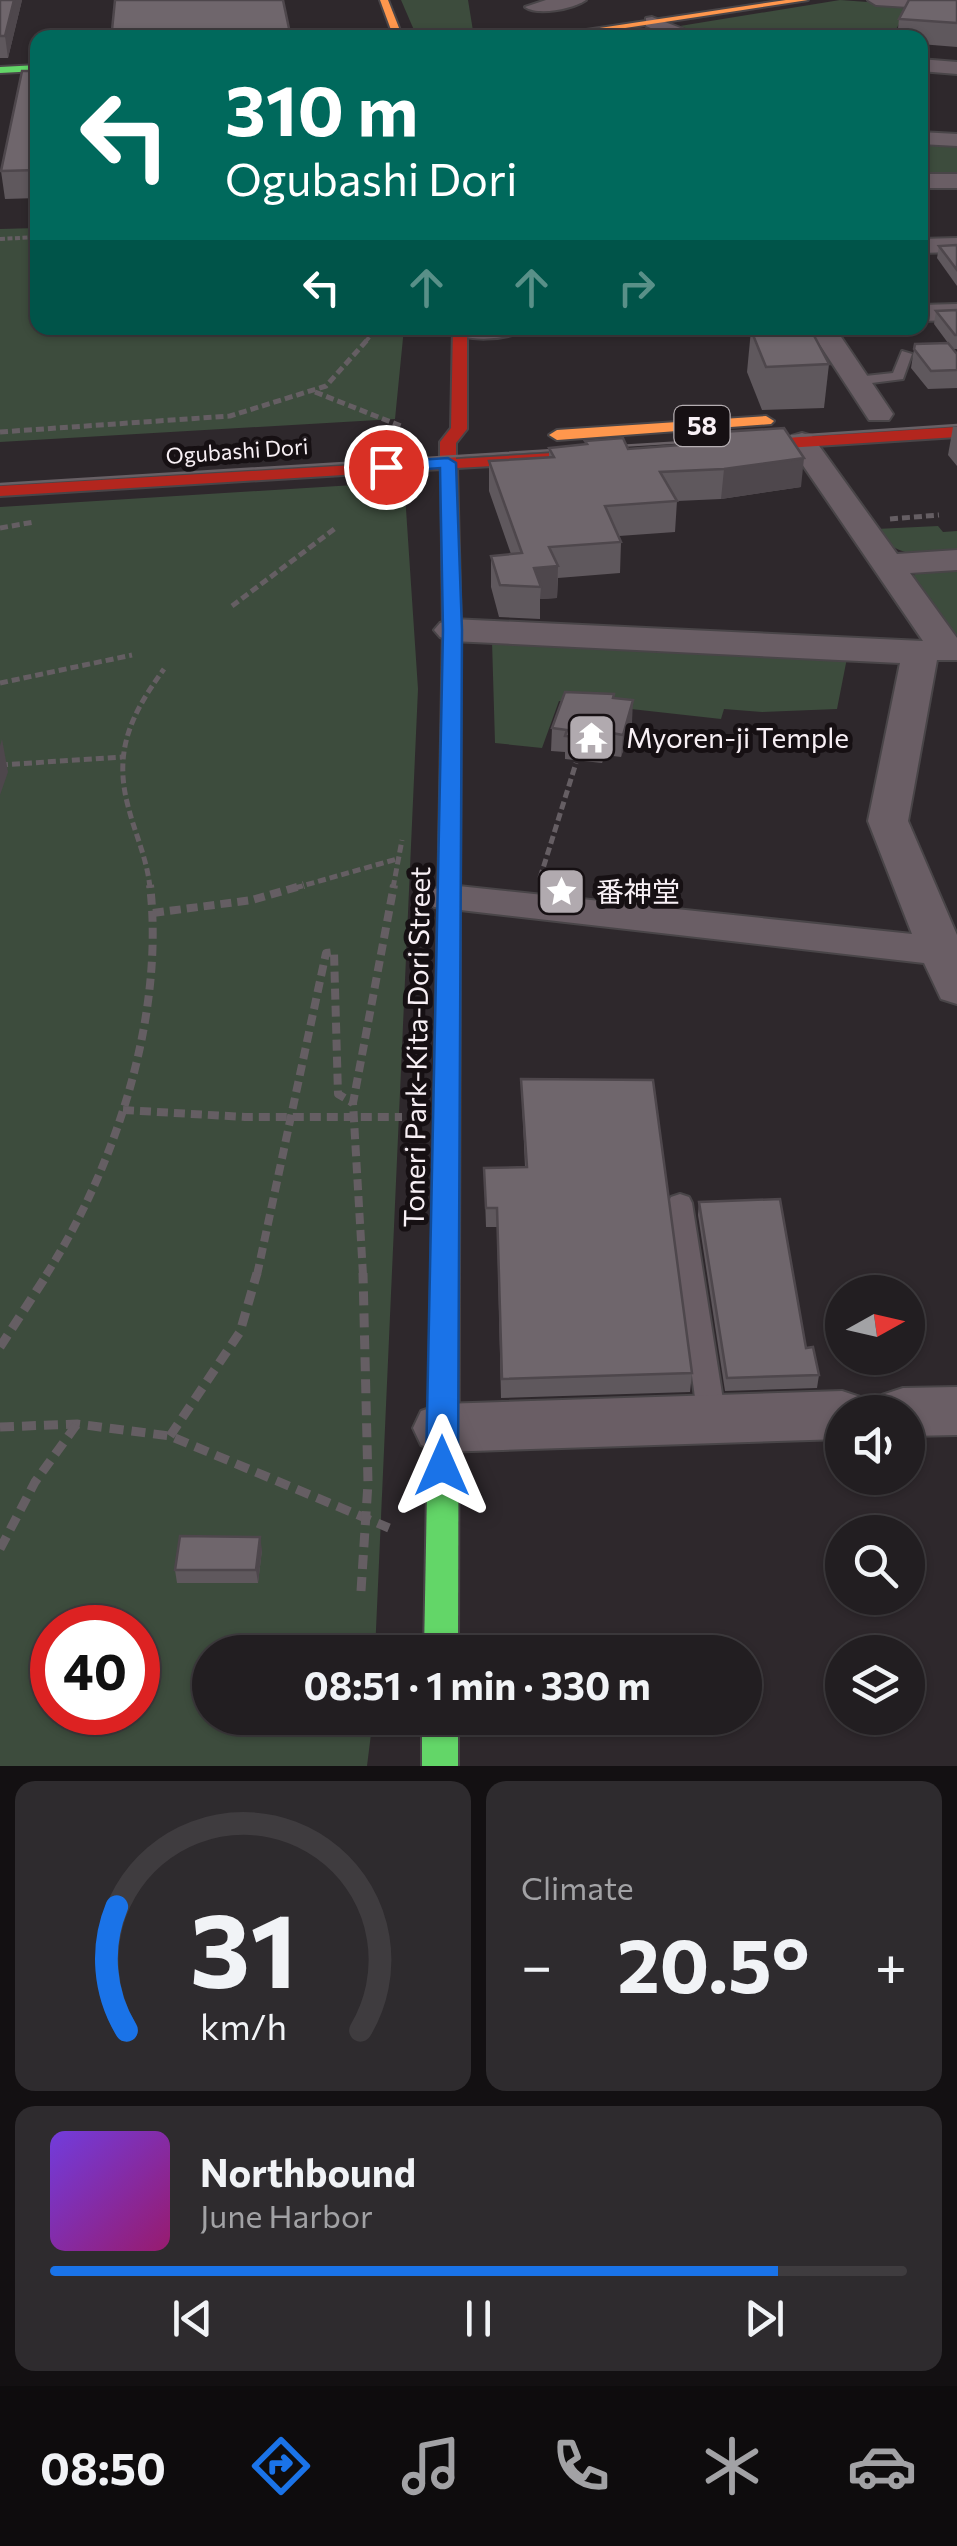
<!DOCTYPE html>
<meta charset="utf-8">
<style>
body{margin:0;font-family:Commissioner,"Noto Sans JP",sans-serif;background:#2e2b2e;color:#f1f3f6;height:100vh;display:flex;flex-direction:column;font-size:38px;white-space:nowrap}
*{box-sizing:border-box;margin:0}
p{font-size:32px;color:#a2a2a5}
.icon{flex:none;width:55px;height:55px;fill:none;stroke:currentColor;stroke-width:2;stroke-linecap:round;stroke-linejoin:round}
.map{position:relative;height:1766px;overflow:hidden}
.sheet{display:flex;flex-direction:column;gap:15px;padding:15px;background:#131012;flex:1}
.sheet>*{flex:none}
.banner{position:absolute;left:30px;top:30px;width:898px;height:305px;border-radius:20px;box-shadow:0 2px 8px #0004,0 0 0 2px #3f3c3f;background:#00695c;color:#fff;overflow:hidden}
.needle{width:65px;rotate:82deg}
.buttons{position:absolute;left:825px;top:1275px;display:grid;gap:20px}
.buttons a{display:grid;place-items:center;width:100px;height:100px;border-radius:50%;background:#221e21;box-shadow:0 2px 8px #0004,0 0 0 2px #3f3c3f;font-size:50px}
.speed{position:absolute;left:30px;top:1605px;display:flex;gap:20px;font-size:50px;font-weight:700;text-align:center}
.speed>*{display:grid;place-content:center;width:130px;height:130px;border-radius:50%;background:#221e21;box-shadow:0 2px 8px #0004,0 0 0 2px #3f3c3f;line-height:1}
.speed .limit{border:15px solid #d22;background:#fff;color:#111}
.pin{position:absolute;display:grid;place-items:center;width:85px;height:85px;color:#fff;margin:-42px;border:5px solid #fff;border-radius:50%;box-shadow:0 2px 10px #0007}
.me{position:absolute;width:110px;margin:-55px;rotate:0deg;stroke-linejoin:round;filter:drop-shadow(0 0 8px #0008)}
.turn{display:flex;align-items:center;gap:35px;height:210px;padding:0 30px;font-size:45px}
.turn .icon{width:130px;height:130px;stroke-width:2.5}
.turn b{display:block;font-size:70px;line-height:85px}
.lanes{display:flex;align-items:center;height:95px;padding:0 30px;background:#0003;justify-content:center;gap:50px;direction:ltr}
.lanes .off{opacity:.35}
.big{font-size:75px;font-weight:700;line-height:1.1}
.sheet .card{flex:1;display:flex;flex-direction:column;justify-content:center;gap:15px;min-width:0;padding:0 35px;border-radius:20px;background:#2e2b2e}
.sheet .dial{align-items:center;gap:0}
.dial svg{height:260px;overflow:visible;fill:none;stroke:#3f3c3f;stroke-width:7;stroke-linecap:round;text-anchor:middle}
.dial text{fill:#f1f3f6;stroke:none}
.song{display:flex;align-items:center;gap:30px}
.cover{width:120px;height:120px;border-radius:15px;background:linear-gradient(135deg,hsl(260 70% 55%),hsl(320 70% 35%))}
.played{height:10px;border-radius:5px;background:linear-gradient(90deg,#1a73e8 85%,#3f3c3f 85%)}
.keys{display:flex;justify-content:space-around;direction:ltr}
.heat{display:flex;justify-content:space-between;align-items:center;font-size:55px;direction:ltr}
.sheet .tiles{flex:1;display:grid;gap:15px;grid-template-columns:1fr 1fr}
.card:last-child{grid-column:span 2}
.trip{position:absolute;left:192px;top:1635px;width:570px;height:100px;border-radius:50px;background:#221e21;box-shadow:0 2px 8px #0004,0 0 0 2px #3f3c3f;font-weight:700;line-height:100px;text-align:center}
.tab-bar{display:flex;height:160px;justify-content:space-around;align-items:center;background:#0e0c0d;color:#a2a2a5}
.tab-bar .icon{width:70px;height:70px}
.tab-bar .selected{color:#1a73e8}
.tab-bar b{font-size:45px;color:#f1f3f6}
.map>svg:first-child{display:block}
.green{fill:#3d4c3d;fill-rule:evenodd}
.lines{fill:none;stroke-linecap:round;stroke-linejoin:round}
.lane-casing{stroke:#494548;stroke-width:4}
.street-casing{stroke:#494548;stroke-width:4}
.fast-casing{stroke:#494548;stroke-width:4}
.slow-casing{stroke:#494548;stroke-width:4}
.jam-casing{stroke:#494548;stroke-width:4}
.path-far3{stroke:#655e63;stroke-width:4;stroke-dasharray:5 2.5;stroke-linecap:butt}
.path-far2{stroke:#655e63;stroke-width:5;stroke-dasharray:8 4;stroke-linecap:butt}
.path-far1{stroke:#655e63;stroke-width:8;stroke-dasharray:11 6;stroke-linecap:butt}
.path{stroke:#655e63;stroke-width:9;stroke-dasharray:14 8;stroke-linecap:butt}
.lane{fill:#6a5e65;fill-rule:evenodd}
.street{fill:#6a5e65;fill-rule:evenodd}
.fast{fill:#63d668;fill-rule:evenodd}
.slow{fill:#ff974d;fill-rule:evenodd}
.jam{fill:#b3261e;fill-rule:evenodd}
.tram{stroke:#686065;stroke-width:2.5}
.wall{fill:#5f585d}
.shaded-wall{fill:#4e474c}
.building{fill:#6f666c;stroke:#4e474c;stroke-width:2.5}
.route{fill:#1a73e8;stroke:#114b97;stroke-width:2.5}
.labels{text-anchor:middle;stroke-width:10;stroke-linejoin:round;paint-order:stroke}
.far-street-label{font-size:22px;fill:#f8f0f5;stroke:#161013}
.shield{fill:#161013;stroke:#b4adb1;stroke-width:2.5}
.shield-label{font-size:25px;font-weight:bold;fill:#f8f0f5}
.poi-label{font-size:28px;fill:#f8f0f5;stroke:#161013;text-anchor:start}
.street-label{font-size:28px;fill:#f8f0f5;stroke:#161013}
</style>
<div class="map">
<svg width="957" height="1766" viewBox="0 0 957 1766">
<rect width="100%" height="100%" fill="#2e282c"/>
<g class="green">
<path d="M401,0H468L474,37H417Z"/>
<path d="M840,0L909,5L892,37H709L680,26Z"/>
<path d="M920,141L957,143V177H920Z"/>
<path d="M37,228L38,328H404L395,419L0,442V229Z"/>
<path d="M386,483L405,494L418,689L375,1652H210V1718H373L367,1766H0V507ZM52,1628H138V1712H52Z"/>
<path d="M938,526L943,532L957,531V550C921,553 898,562 876,529Z"/>
<path d="M957,567V643L910,579L920,570Z"/>
<path d="M492,641L847,658L837,709L762,712L724,709L721,719L559,701L542,748L495,743Z"/>
</g>
<g class="lines">
<defs>
<g id="lane">
<path d="M902,351L912,354L903,379L856,385L849,381L856,377L893,373Z"/>
<path d="M680,1194L689,1197L692,1203L726,1419L722,1427L712,1430L702,1427L698,1419L668,1203L671,1197Z"/>
</g>
<g id="street">
<path d="M546,0H586C573,9 538,16 525,7Z"/>
<path d="M868,0H957V10L876,5Z"/>
<path d="M652,17L696,34L698,38H674L646,26V18Z"/>
<path d="M920,59L957,62V74L920,71Z"/>
<path d="M920,132L957,134V146L920,144Z"/>
<rect x="920" y="174" width="37" height="14"/>
<path d="M957,238V252L920,253V239Z"/>
<path d="M957,304V320L920,321V305Z"/>
<path d="M526,328C513,341 460,343 447,329Z"/>
<path d="M809,328H835L893,414L889,420H869Z"/>
<path d="M802,433L812,436L897,554L957,550V570L910,573L957,638V660H937L908,821L957,935V1004L941,999L924,963L434,907L428,898L434,889L449,885L912,934L868,821L900,663L452,641L440,637L434,630L440,623L452,619L923,641L787,442L792,436Z"/>
<path d="M957,1387V1435L908,1436V1412H874L882,1395L903,1388Z"/>
<path d="M842,1391L863,1398L870,1412H842V1439L442,1452L421,1445L413,1428L421,1411L442,1404Z"/>
</g>
<g id="fast">
<path d="M38,65V71L0,73V67Z"/>
<path d="M449,896L460,903L458,1652H424L438,903Z"/>
<rect x="422" y="1718" width="36" height="48"/>
</g>
<g id="slow">
<path d="M380,0H388L403,38H394Z"/>
<path d="M786,0H808L560,38H533Z"/>
<path d="M766,416L774,421L771,424L557,440L549,435L557,430Z"/>
</g>
<g id="jam">
<path d="M453,328H467V429L456,443V459L601,450L609,455L601,460L457,468L461,630L460,903L449,910L438,903L443,630L441,469L0,496V486L440,460V442L451,428Z"/>
<path d="M957,427V437L722,452L714,447L722,442Z"/>
</g>
</defs>
<use href="#lane" class="lane-casing"/>
<use href="#street" class="street-casing"/>
<use href="#fast" class="fast-casing"/>
<use href="#slow" class="slow-casing"/>
<use href="#jam" class="jam-casing"/>
<g class="path-far3">
<path d="M0,239L38,237"/>
<path d="M366,341L373,333L372,328"/>
</g>
<g class="path-far2">
<path d="M315,392L401,426"/>
<path d="M0,432L230,416L326,386L368,339"/>
<path d="M890,519L939,515"/>
<path d="M0,528L34,522"/>
<path d="M232,606L337,527"/>
<path d="M0,683L132,655"/>
<path d="M0,765L122,757"/>
<path d="M540,878L576,763"/>
<path d="M150,888C147,858 135,834 128,806C113,750 132,713 164,669"/>
<path d="M295,888L397,859"/>
<path d="M393,888L402,840"/>
</g>
<g class="path-far1">
<path d="M153,913L252,900L304,885"/>
<path d="M123,1110L245,1117H402"/>
<path d="M46,1275C116,1166 165,1015 150,885"/>
<path d="M257,1275L326,953L334,952L338,1094L353,1103"/>
<path d="M363,1275L353,1103L394,885"/>
</g>
<g class="path">
<path d="M0,1347L48,1273"/>
<path d="M0,1427L77,1424L170,1436L389,1528"/>
<path d="M170,1436L240,1332L257,1273"/>
<path d="M0,1549L35,1482L77,1424"/>
<path d="M361,1591L368,1483L363,1273"/>
</g>
<use href="#lane" class="lane"/>
<use href="#street" class="street"/>
<use href="#fast" class="fast"/>
<use href="#slow" class="slow"/>
<use href="#jam" class="jam"/>
<g class="tram">
<path d="M762,438L957,425"/>
<path d="M0,484L717,440"/>
</g>
</g>
<g class="wall">
<path d="M0,0H22L8,58H0Z"/>
<path d="M957,0V47L920,44V38H897L899,19Z"/>
<path d="M38,71V198L5,199L1,171Z"/>
<path d="M957,245V286L937,258L939,246Z"/>
<path d="M957,310V349H953L957,354V388L928,389L911,368L914,349L948,343L934,324L936,311Z"/>
<path d="M751,330L829,364L824,408L762,410L747,372Z"/>
<path d="M953,427H957V466L948,455Z"/>
<path d="M690,434L801,487L721,499L677,501L675,532L619,536L621,542L620,573L558,578L557,598L540,599V619L499,617L491,587V556L511,554L489,491V461L549,457V448L585,445V441L628,449L689,445Z"/>
<path d="M614,698L632,723L621,757L605,755L602,763L565,759V752L551,751L552,728Z"/>
<path d="M521,1079L692,1373L690,1392L501,1398L497,1227H486L484,1168L525,1167Z"/>
<path d="M699,1202L806,1348L819,1375L817,1388L725,1391L698,1215Z"/>
<path d="M262,1550L258,1583H177L175,1570Z"/>
</g>
<g class="shaded-wall">
<path d="M14,0H22L8,58L5,36Z"/>
<path d="M804,458L801,487L721,499L724,469Z"/>
<path d="M558,566L557,598L540,599L541,587L534,568Z"/>
<path d="M633,700L632,723L621,757L623,735Z"/>
<path d="M606,732L605,755L602,763L603,740Z"/>
<path d="M2,739L8,772L0,795V746Z"/>
<path d="M260,1537L262,1550L258,1583L256,1570Z"/>
</g>
<g class="building">
<path d="M0,0H14L5,36H0Z"/>
<path d="M115,0H283L291,38H93V31L112,30Z"/>
<path d="M909,0H957V23L899,19Z"/>
<path d="M22,71H38V170L1,171Z"/>
<path d="M957,245V270L939,246Z"/>
<path d="M957,310V335H955L936,311Z"/>
<path d="M810,328L829,364L766,367L751,330Z"/>
<path d="M948,343L957,354V370L931,371L914,349L915,344Z"/>
<path d="M784,428L804,458L724,469L660,472L677,501L605,506L621,542L549,547L558,566L534,568L541,587L500,585L491,556L522,553L489,461L554,457L549,448L587,444L585,441L623,438L628,449L692,444L690,434Z"/>
<path d="M565,692L614,694L613,698L633,700L623,735L606,732L603,740L565,736L567,730L552,728Z"/>
<path d="M521,1079L653,1080L692,1373L502,1379L497,1208H486L484,1168L527,1167Z"/>
<path d="M780,1199L806,1348L813,1347L819,1375L727,1378L699,1202Z"/>
<path d="M180,1536L260,1537L256,1570H175Z"/>
</g>
<path class="route" d="M448,458L456,463L462,630L458,1466L453,1475L442,1479L430,1475L426,1466L443,630L440,468L386,472L377,467L386,462Z"/>
<defs>
<symbol id="temple-square" viewBox="-11 -11 22 22"><rect x="-9" y="-9" width="18" height="18" rx="4" fill="#b1aaaf" stroke="#161013"/><path d="M0-6L5-2H3V0L6.5 2.5H4V6H1.5V3h-3V6H-4V2.5H-6.5L-3 0V-2H-5Z" fill="#fff"/></symbol>
<symbol id="sight-square" viewBox="-11 -11 22 22"><rect x="-9" y="-9" width="18" height="18" rx="4" fill="#b1aaaf" stroke="#161013"/><path d="M0-6L1.8-2.2L6-1.7L2.9 1.2L3.7 5.4L0 3.3L-3.7 5.4L-2.9 1.2L-6-1.7L-1.8-2.2Z" fill="#fff"/></symbol>
</defs>
<g fill-rule="evenodd">
<use href="#temple-square" x="564" y="710" width="55" height="55"/>
<use href="#sight-square" x="534" y="864" width="55" height="55"/>
</g>
<g class="labels">
<g class="far-street-label">
<text transform="translate(237 451) rotate(-4)" y="8">Ogubashi Dori</text>
</g>
<rect class="shield" x="674.5" y="406" width="55" height="40" rx="8"/>
<g class="shield-label">
<text x="702" y="435">58</text>
</g>
<g class="poi-label">
<text x="626" y="748">Myoren-ji Temple</text>
<text x="596" y="902">番神堂</text>
</g>
<g class="street-label">
<text transform="translate(417 1047) rotate(-89)" y="10">Toneri Park-Kita-Dori Street</text>
</g>
</g>
</svg>
<div class="buttons">
<a><svg class="needle" viewBox="-14 -14 28 28"><path d="M0-13l5 13h-10z" fill="#e53935"/><path d="M0 13l5-13h-10z" fill="#a2a2a5"/></svg></a>
<a><svg class="icon" aria-label="sound" viewBox="0 0 24 24"><path d="M4 9h4l5-4v14l-5-4H4zM17 9q2 3 0 6"/></svg></a>
<a><svg class="icon" aria-label="search" viewBox="0 0 24 24"><circle cx="10" cy="10" r="6"/><path d="M15 15l6 6"/></svg></a>
<a><svg class="icon" aria-label="layers" viewBox="0 0 24 24"><path d="M12 4l9 5-9 5-9-5zM3 14l9 5 9-5"/></svg></a>
</div>
<div class="speed"><div class="limit">40</div></div>
<div class="pin" style="left:386px;top:467px;background:#d93025"><svg class="icon" aria-label="arrive" viewBox="0 0 24 24"><path d="M6 21V4h12l-3 4 3 4H6"/></svg></div>
<svg class="me" style="left:442px;top:1466px" viewBox="-20 -20 40 40"><path d="M0-17L14 15 0 8-14 15z" fill="#1a73e8" stroke="#fff" stroke-width="4"/></svg>
<div class="trip">08:51 · 1 min · 330 m</div>
<div class="banner">
<div class="turn"><svg class="icon" aria-label="left" viewBox="0 0 24 24"><path d="M17 20v-9H6M10 6l-5 5 5 5"/></svg><div><b>310 m</b>Ogubashi Dori</div></div>
<div class="lanes"><svg class="icon" aria-label="left" viewBox="0 0 24 24"><path d="M17 20v-9H6M10 6l-5 5 5 5"/></svg><svg class="icon off" aria-label="ahead" viewBox="0 0 24 24"><path d="M12 20V5M6 11l6-6 6 6"/></svg><svg class="icon off" aria-label="ahead" viewBox="0 0 24 24"><path d="M12 20V5M6 11l6-6 6 6"/></svg><svg class="icon off" aria-label="right" viewBox="0 0 24 24"><path d="M7 20v-9h11M14 6l5 5-5 5"/></svg></div>
</div>
</div>
<section class="sheet">
<div class="tiles">
<div class="card dial"><svg viewBox="0 0 100 80">
<path d="M14 69A42 42 0 1 1 86 69"/>
<path d="M14 69A42 42 0 0 1 11 31" stroke="#1a73e8"/>
<text x="50" y="56" font-size="32" font-weight="700">31</text>
<text x="50" y="72" font-size="11">km/h</text>
</svg></div>
<div class="card"><p>Climate</p>
<div class="heat"><a>−</a><b class="big">20.5°</b><a>+</a></div>
</div>
<div class="card">
<div class="song"><i class="cover"></i><div><b>Northbound</b><p>June Harbor</p></div></div>
<div class="played"></div>
<div class="keys"><svg class="icon" aria-label="previous" viewBox="0 0 24 24"><path d="M18 5L8 12l10 7zM5 5v14"/></svg><svg class="icon" aria-label="pause" viewBox="0 0 24 24"><path d="M8 5v14M16 5v14"/></svg><svg class="icon" aria-label="next" viewBox="0 0 24 24"><path d="M6 5l10 7-10 7zM19 5v14"/></svg></div>
</div>
</div>
</section>
<nav class="tab-bar">
<b>08:50</b>
<svg class="icon selected" aria-label="directions" viewBox="0 0 24 24"><path d="M12 3l9 9-9 9-9-9zM9 14v-3h6M13 9l2 2-2 2"/></svg>
<svg class="icon" aria-label="music" viewBox="0 0 24 24"><path d="M9 18V5l10-2v13"/><circle cx="6" cy="18" r="3"/><circle cx="16" cy="16" r="3"/></svg>
<svg class="icon" aria-label="phone" viewBox="0 0 24 24"><path d="M5 4h4l2 5-3 2q2 4 5 5l2-3 5 2v4C11 20 4 13 5 4z"/></svg>
<svg class="icon" aria-label="climate" viewBox="0 0 24 24"><path d="M12 3v18M4 7l16 10M4 17L20 7"/></svg>
<svg class="icon" aria-label="car" viewBox="0 0 24 24"><path d="M5 17H2v-5l4-1 3-4h7l3 4 3 1v5h-3M9 17h6M6 11h13"/><circle cx="7" cy="17" r="2"/><circle cx="17" cy="17" r="2"/></svg>
</nav>
